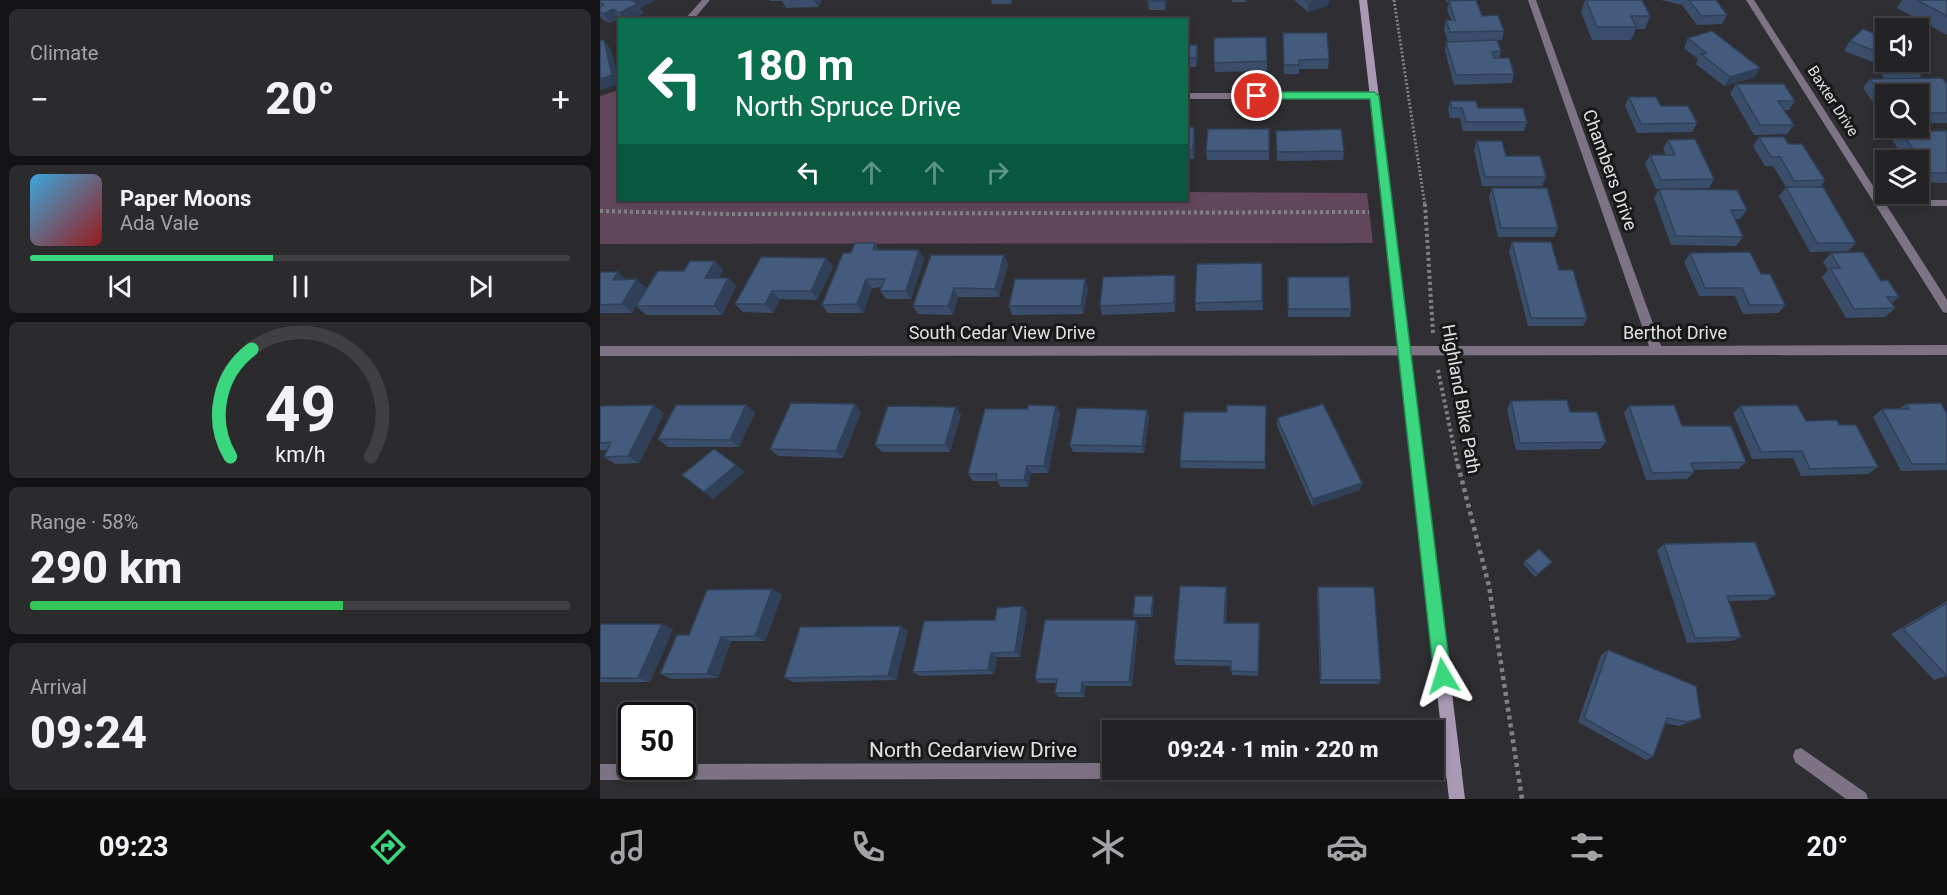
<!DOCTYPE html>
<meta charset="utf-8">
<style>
body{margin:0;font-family:Roboto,sans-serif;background:#2b2b2e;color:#f1f3f6;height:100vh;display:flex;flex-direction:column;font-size:22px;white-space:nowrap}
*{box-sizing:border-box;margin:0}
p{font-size:20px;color:#a3a4a7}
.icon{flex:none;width:33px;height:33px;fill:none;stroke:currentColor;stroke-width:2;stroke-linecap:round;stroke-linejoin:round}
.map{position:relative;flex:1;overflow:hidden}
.side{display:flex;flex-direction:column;gap:9px;padding:9px;background:#131315;width:600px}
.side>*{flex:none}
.top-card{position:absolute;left:18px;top:18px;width:570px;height:183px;border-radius:0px;box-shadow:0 3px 9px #0003,0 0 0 2px #404043;background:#0b6e4f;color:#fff;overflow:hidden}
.fabs{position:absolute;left:1275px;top:18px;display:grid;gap:12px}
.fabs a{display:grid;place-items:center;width:54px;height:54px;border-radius:0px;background:#232326;box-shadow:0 3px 9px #0003,0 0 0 2px #404043;font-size:30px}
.speed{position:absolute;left:18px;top:702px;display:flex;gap:12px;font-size:30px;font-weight:700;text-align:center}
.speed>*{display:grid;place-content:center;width:78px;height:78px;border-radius:50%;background:#232326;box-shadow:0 3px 9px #0003,0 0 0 2px #404043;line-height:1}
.speed .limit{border:3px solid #111;border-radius:9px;background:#fff;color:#111}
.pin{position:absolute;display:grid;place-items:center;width:51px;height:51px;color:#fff;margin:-26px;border:3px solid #fff;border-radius:50%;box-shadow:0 2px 6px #0007}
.me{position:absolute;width:66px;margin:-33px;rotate:353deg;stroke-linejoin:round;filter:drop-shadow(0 0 4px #0008)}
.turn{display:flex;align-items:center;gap:21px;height:126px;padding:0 18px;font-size:27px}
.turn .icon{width:78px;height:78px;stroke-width:2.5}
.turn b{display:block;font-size:42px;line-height:51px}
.lanes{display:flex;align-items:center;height:57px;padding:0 18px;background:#0003;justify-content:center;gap:30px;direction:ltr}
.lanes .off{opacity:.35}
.big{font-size:45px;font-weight:800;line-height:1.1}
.side .tile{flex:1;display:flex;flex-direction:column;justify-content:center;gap:9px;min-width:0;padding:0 21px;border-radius:9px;background:#2b2b2e}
.side .dial{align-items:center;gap:0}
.dial svg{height:156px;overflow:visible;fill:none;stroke:#404043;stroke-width:7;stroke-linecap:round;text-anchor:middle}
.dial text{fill:#f1f3f6;stroke:none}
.song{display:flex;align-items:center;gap:18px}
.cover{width:72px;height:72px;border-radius:9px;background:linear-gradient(135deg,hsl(200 70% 55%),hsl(0 70% 35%))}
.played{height:6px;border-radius:3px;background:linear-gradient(90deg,#3ad77f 45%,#404043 45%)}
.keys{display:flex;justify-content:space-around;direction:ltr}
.heat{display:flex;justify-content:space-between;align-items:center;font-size:33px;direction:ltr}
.charge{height:9px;border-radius:4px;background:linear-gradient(90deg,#34c759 58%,#404043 0)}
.trip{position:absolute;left:502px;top:720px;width:342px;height:60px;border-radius:0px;background:#232326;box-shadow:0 3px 9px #0003,0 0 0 2px #404043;font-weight:800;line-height:60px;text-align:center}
.tabs{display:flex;height:96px;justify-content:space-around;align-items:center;background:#0e0e0f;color:#a3a4a7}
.tabs .icon{width:42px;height:42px}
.tabs .on{color:#3ad77f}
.tabs b{font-size:27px;color:#f1f3f6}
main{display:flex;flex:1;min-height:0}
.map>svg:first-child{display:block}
.green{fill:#614759}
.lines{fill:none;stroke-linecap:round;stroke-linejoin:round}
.path-far2{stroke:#818184;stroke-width:3;stroke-dasharray:2 2;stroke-linecap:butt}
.path-far1{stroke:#818184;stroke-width:4;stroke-dasharray:3 3;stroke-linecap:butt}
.path{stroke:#818184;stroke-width:4.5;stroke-dasharray:4 4;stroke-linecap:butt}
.minor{fill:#7d7384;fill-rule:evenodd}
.secondary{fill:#a999b4;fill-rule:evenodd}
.wall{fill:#3a4e6c}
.shaded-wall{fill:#304058}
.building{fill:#445b7e;stroke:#304058;stroke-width:1.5}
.route{fill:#3ad77f;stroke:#268c53;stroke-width:1.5}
.labels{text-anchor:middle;stroke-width:6;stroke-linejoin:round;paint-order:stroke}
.far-street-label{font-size:15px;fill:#e1e1e3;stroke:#181819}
.street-label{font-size:18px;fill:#e1e1e3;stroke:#181819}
.near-street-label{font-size:21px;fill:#e1e1e3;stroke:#181819}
</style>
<main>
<section class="side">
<div class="tile"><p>Climate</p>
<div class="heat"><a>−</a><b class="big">20°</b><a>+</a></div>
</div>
<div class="tile">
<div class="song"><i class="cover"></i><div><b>Paper Moons</b><p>Ada Vale</p></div></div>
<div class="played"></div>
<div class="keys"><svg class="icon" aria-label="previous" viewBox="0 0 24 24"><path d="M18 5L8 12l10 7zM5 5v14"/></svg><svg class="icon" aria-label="pause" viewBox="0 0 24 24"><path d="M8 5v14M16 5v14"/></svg><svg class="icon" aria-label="next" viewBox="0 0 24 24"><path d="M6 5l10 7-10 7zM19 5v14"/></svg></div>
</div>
<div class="tile dial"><svg viewBox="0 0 100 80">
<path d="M14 69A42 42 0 1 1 86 69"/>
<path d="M14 69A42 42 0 0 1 25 14" stroke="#3ad77f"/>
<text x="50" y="56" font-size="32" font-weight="700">49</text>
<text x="50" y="72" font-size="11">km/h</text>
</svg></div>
<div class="tile"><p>Range · 58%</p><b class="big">290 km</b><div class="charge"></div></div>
<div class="tile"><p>Arrival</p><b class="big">09:24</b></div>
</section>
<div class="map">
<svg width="1347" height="799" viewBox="0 0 1347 799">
<rect width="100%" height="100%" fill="#2f2f33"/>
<path class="green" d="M19,90L20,200H586L587,192L767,193L773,243L0,244V96Z"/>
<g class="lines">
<path class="path-far2" d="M794,0L825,206"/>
<g class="path-far1">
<path d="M825,204L833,333"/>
<path d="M0,211L130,214L769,212"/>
<path d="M838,370L858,467"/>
</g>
<path class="path" d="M858,465L889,586L922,799"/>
<g class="minor">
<path d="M102,0H110L93,20H84Z"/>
<path d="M928,0H936L1061,346L1347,345V355L0,356V346H1049Z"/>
<path d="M1146,0H1154L1282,200H1347V206H1287L1347,300V313L1343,312Z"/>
<path d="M586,93H774L778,96L774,99H586Z"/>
<path d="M1201,748L1266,793L1268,799H1246L1195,762L1193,756L1195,750Z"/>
<path d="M834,762H854L860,764L862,770L860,776L854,778L0,780V764H32V766H82V764L513,763V770H834Z"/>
</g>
<path class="secondary" d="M759,0H767L865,799H849Z"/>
</g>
<g class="wall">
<path d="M0,0L40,8L44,13L31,20H22L19,18L10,23L2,19L0,16Z"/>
<path d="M170,0H222L218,7L186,8L182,1H170Z"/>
<path d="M391,0H412L411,4H392Z"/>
<path d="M548,0H567L565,10H549Z"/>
<rect x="632" y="0" width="14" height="2"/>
<path d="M694,0H729V5L708,12Z"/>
<path d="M846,0H876L882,16L904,31L902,40L848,42L844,29L846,20H851L847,10L849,2H846Z"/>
<path d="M985,0H1042L1050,16L1045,29H1036L1031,40H992L981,12Z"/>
<path d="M1061,0H1116L1127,15L1122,24L1097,25L1082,5Z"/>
<path d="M1302,0H1347V35L1297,8Z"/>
<path d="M683,33L729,59L728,69H699V74H684Z"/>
<path d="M666,37L667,71L615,72L614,63Z"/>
<path d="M1088,38L1155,77L1124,86L1096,64L1098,59L1084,48Z"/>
<path d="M1250,41L1325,70L1319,78L1347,84V123H1320L1318,120V94H1286V105H1275L1263,88L1270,79H1285L1273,62L1244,51Z"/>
<path d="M846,42L901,51L899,58L914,74L912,83L854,85L845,51Z"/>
<path d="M586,45H597L598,54L596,67H586Z"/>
<path d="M1136,84L1195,101L1189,110H1184L1194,125L1187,134L1154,135L1130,93Z"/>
<path d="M1029,97L1061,106L1097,123L1092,132L1037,133L1025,106Z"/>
<path d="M850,101L927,122L924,131H863L860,118H850L848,110Z"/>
<path d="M586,127H594L595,136L594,159H586Z"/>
<path d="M669,129V160H607L606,151Z"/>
<path d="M676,131L744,151L743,160L677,161Z"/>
<path d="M1300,131H1347V183L1321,182L1318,179V160H1297L1302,154L1292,140Z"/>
<path d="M1159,137L1188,144L1225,180L1220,187L1256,243L1248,251L1210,252L1179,196L1186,187L1173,166H1165L1153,146Z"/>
<path d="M1068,140L1114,179L1109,188L1056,189L1045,164L1050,155H1066L1063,149Z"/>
<path d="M877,141L946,177L942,186H882L874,150Z"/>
<path d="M892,188L958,228L954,237H898L889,197Z"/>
<path d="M1059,189L1147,210L1140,219H1135L1143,237L1136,246L1071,245L1054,198Z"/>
<path d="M912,242L959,270L987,318L983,326H928L909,251Z"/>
<path d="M280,250H319L324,259L311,299H286L280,291L282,287L272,288L263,313H228L222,305Z"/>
<path d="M1090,253L1161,274L1185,305L1178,313L1143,314L1135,296H1099L1084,262Z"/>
<path d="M1231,253L1281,281L1299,297L1292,303L1295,308L1285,317L1246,318L1222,277L1228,270L1223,262Z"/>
<path d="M404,255L408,264L399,297H358L353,315L318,314L313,306Z"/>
<path d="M226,258L233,267L217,300L180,299L173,313L143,312L135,304Z"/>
<path d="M115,261L123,270L118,278H128L136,286L122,315H46L36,306L84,271Z"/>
<path d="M662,263L663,310L596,311L595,303Z"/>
<path d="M0,272L26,279L46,288L32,313H0Z"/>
<path d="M575,275L576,284L575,312L502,315L500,306Z"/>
<path d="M688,277L751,309L750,317H688Z"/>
<path d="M488,288L483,314L412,315L409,306Z"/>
<path d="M911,401L970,412L1006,442L1000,449L916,450L907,409Z"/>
<path d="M1306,404L1347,414V470L1301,471L1273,417L1282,409H1299Z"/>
<path d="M146,405L155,413L139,447H68L58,439Z"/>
<path d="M0,406L64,413L39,463L15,464L4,457L7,450H0Z"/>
<path d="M456,406L460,413L448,473H431L428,487H401L397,481H373L368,474L428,409Z"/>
<path d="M666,406L665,469L581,468L580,461L627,412Z"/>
<path d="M1029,406L1082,426L1146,462L1138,469L1093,470L1094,472L1087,479L1046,480L1024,413Z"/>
<path d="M1140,406L1206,421L1239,425L1278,467L1268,474L1201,476L1193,458L1152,459L1133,413Z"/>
<path d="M547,410L549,417L544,453L473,452L470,445Z"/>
<path d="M261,412L243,458L178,456L170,449Z"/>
<path d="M361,414L350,452H282L275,445Z"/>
<path d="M677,418L762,483L760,490L712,506L677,426Z"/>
<path d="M1064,544L1176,595L1167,600L1129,601L1141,637L1132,641L1087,643L1057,550Z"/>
<path d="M925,561L952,562L935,577L923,564Z"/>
<path d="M626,587L627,593L626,623L660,627L658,676L632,675L631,666L576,665L574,660Z"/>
<path d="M718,587L781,680L779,684H720L717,592Z"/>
<path d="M172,589L182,595L165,641H131L118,678L72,679L60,674Z"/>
<path d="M554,598L552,617H534L533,615Z"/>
<path d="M1347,601V676L1334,680L1291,634Z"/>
<path d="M422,606L427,612L420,657H397L394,674L320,676L313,672L395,620Z"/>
<path d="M0,624L73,629L50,682H0Z"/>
<path d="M538,625L532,686H486L484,697H459L455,693L456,683H439L435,679Z"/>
<path d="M308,631L296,680L193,682L184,678Z"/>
<path d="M1008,650L1101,718L1079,726L1065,723L1053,757L1046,760L978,722L1001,655Z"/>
</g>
<g class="shaded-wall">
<path d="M30,0H56L40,8L44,13L31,20H25L19,13Z"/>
<path d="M214,0H222L218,7Z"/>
<path d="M564,0H567L565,10L564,1Z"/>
<path d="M717,0H729V5L708,12V3Z"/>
<path d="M13,9L19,18L10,23L3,14Z"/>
<path d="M4,40L11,50L20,84L0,90V79Z"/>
<path d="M597,45L598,54L596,67V58Z"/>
<path d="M1160,68L1155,77L1124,86L1130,77Z"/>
<path d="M594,127L595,136L594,159L593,150Z"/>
<path d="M275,243L281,252L273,250Z"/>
<path d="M319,250L324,259L311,299L306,291Z"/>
<path d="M404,255L408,264L399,297L395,289Z"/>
<path d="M226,258L233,267L217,300L211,291Z"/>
<path d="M115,261L123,270L113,287L105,278Z"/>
<path d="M18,272L27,280H13Z"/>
<path d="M575,275L576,284L575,312L574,303Z"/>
<path d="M128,278L136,286L122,315L114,306Z"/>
<path d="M37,279L46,288L32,313L22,304Z"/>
<path d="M266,279L272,288L263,313L257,304Z"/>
<path d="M485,279L488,288L483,314L481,306Z"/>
<path d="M354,288L358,297L353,315L348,306Z"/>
<path d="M172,291L180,299L173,313L165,304Z"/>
<path d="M255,404L261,412L243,458L236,451Z"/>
<path d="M54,405L64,413L39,463L28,456Z"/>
<path d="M146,405L155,413L139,447L130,440Z"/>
<path d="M456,406L460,413L448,473L444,466Z"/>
<path d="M356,407L361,414L350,452L345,445Z"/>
<path d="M547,410L549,417L544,453L542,446Z"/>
<path d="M136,465L145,472L113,499L104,492Z"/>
<path d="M427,466L431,473L428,487L424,480Z"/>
<path d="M762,483L760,490L712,506L713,499Z"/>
<path d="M626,587L627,593L625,627L624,623Z"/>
<path d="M172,589L182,595L165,641L155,636Z"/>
<path d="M553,596L554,598L552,617L551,615Z"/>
<path d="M422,606L427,612L420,657L415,652Z"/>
<path d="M536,620L538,625L532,686L529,682Z"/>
<path d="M62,624L73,629L50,682L38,678Z"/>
<path d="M301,626L308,631L296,680L288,676Z"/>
<path d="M121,637L131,641L118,678L107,674Z"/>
<path d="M391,653L397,657L394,674L388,670Z"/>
<path d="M482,682L486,686L484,697L481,693Z"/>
</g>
<g class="building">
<path d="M0,0H31L37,4L19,13L13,9L3,14L0,12V7L4,5L0,3Z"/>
<path d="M548,0H564V1H547Z"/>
<path d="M705,0H717L708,3Z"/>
<path d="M876,0L882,16L898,15L904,31L850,32L846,20H855L849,1Z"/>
<path d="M986,0H1042L1050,16H1031L1036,27H997Z"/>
<path d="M1089,0H1116L1127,15L1101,16Z"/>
<path d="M1317,0H1347V16Z"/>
<path d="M1263,29L1286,38V61L1280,53L1250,41Z"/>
<path d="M1112,31L1160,68L1130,77L1101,54L1106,53L1088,38Z"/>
<path d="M683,33H727L729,59L699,60V65H684Z"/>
<path d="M666,37L667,61L614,63V38Z"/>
<path d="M4,40L12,75L0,79V41Z"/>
<path d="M897,40L901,51L892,52L894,58H909L914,74L856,75L846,42Z"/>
<path d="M586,45H597L596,58H586Z"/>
<path d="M1318,46L1325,49L1318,57Z"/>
<path d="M1286,62H1318L1325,70H1292Z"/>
<path d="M1342,78L1347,84V113H1328L1318,101V94H1286V95L1282,96L1270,79Z"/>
<path d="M1136,84H1184L1195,101H1178L1194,125H1160Z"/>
<path d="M1029,97H1056L1061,106H1088L1097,123L1041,124Z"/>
<path d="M850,101H876L878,108H923L927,122H866L862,108H852Z"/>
<path d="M586,127H594L593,150H586Z"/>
<path d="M608,129H669V151H606Z"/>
<path d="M741,129L744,151L677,152L676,131Z"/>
<path d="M1300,131H1347V173H1329L1325,168H1318V160H1308L1303,153H1316Z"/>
<path d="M1159,137H1184L1188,144H1202L1225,180L1194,181L1180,157H1171Z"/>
<path d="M1095,139L1114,179L1061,180L1050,155H1075L1068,140Z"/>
<path d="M877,141H902L906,156H940L946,177H885Z"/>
<path d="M1186,187H1223L1256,243H1217Z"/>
<path d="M892,188H947L958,228H901Z"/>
<path d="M1059,189L1137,190L1147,210H1131L1143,237L1076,236Z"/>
<path d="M912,242H951L959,270H973L987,318H931Z"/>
<path d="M255,243H275L273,250H319L306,291H280L285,279H266L257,304L222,305L243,253H251Z"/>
<path d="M1150,252L1161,274H1170L1185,305H1150L1142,288H1105L1090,253Z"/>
<path d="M1263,252L1281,281L1288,280L1299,297H1287L1295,308L1254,309L1230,268H1240L1231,253Z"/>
<path d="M331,255H404L395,289L354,288L348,306H313Z"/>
<path d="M161,257L226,258L211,291H172L165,304H135Z"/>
<path d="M90,261H115L105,278H128L114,306H36L58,271H84Z"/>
<path d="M662,263V301L595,303L597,264Z"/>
<path d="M0,272H18L13,280L37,279L22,304L0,305Z"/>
<path d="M575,275L574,303L500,306L503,277Z"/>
<path d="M688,277H749L751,309H688Z"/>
<path d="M415,279H485L481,306H409Z"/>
<path d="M967,400L970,412H997L1006,442L920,443L911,401Z"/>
<path d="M191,403L255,404L236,451L170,449Z"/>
<path d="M1341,403L1347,414V464H1312L1282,409H1309L1306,404Z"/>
<path d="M723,404L762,483L713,499L677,418Z"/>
<path d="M54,405L28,456L4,457L11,442L0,443V406Z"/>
<path d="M76,405H146L130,440L58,439Z"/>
<path d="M428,405L456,406L444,466H427L424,480H396L397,474H368L385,409H428Z"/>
<path d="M627,405L666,406L665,462L580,461L584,412H627Z"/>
<path d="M1074,405L1082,426H1131L1146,462L1091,463L1094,472L1052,473L1029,406Z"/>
<path d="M1197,405L1206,421L1237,420L1239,425H1256L1278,467L1210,469L1202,451L1161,452L1140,406Z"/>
<path d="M288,406L356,407L345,445H275Z"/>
<path d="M477,408L547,410L542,446L470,445Z"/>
<path d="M114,449L136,465L104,492L82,475Z"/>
<path d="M1155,542L1176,595L1127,596L1141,637L1095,638L1064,544Z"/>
<path d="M939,549L952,562L938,574L925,561Z"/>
<path d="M580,586L626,587L624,623H659L658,672L631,671V661L574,660Z"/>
<path d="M718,587H774L781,680H721Z"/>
<path d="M172,589L155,636L121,637L107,674H60L77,635H89L107,590Z"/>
<path d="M535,596H553L551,615H533Z"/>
<path d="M1347,603V676L1303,629Z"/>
<path d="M422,606L415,652L391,653L388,670L313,672L324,621L395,620L397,608Z"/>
<path d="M445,620H536L529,682H482L481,693H455L457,679H435Z"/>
<path d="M0,624H62L38,678H0Z"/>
<path d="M301,626L288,676L184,678L200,627Z"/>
<path d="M1008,650L1096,686L1101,718L1087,722L1067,718L1053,757L984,718Z"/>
</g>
<path class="route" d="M774,92L779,96L851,676L849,682L843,685L837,682L834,676L770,99H657L652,96L657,92Z"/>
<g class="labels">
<g class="far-street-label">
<text transform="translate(1233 101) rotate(57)" y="5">Baxter Drive</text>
</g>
<g class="street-label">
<text transform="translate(1010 170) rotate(70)" y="6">Chambers Drive</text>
<text x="402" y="339">South Cedar View Drive</text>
<text x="1075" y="339">Berthot Drive</text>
<text transform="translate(861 399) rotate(80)" y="6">Highland Bike Path</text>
</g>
<g class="near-street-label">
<text x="373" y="757">North Cedarview Drive</text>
</g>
</g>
</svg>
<div class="fabs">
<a><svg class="icon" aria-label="sound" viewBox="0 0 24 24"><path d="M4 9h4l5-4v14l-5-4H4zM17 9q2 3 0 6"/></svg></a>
<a><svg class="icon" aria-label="search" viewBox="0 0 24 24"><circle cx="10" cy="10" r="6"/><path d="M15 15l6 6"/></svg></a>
<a><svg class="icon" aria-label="layers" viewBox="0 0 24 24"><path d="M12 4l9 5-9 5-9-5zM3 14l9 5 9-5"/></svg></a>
</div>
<div class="speed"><div class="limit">50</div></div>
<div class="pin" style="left:657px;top:96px;background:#d93025"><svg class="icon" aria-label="arrive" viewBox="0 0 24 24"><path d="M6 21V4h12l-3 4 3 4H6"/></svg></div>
<svg class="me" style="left:843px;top:676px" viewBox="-20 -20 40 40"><path d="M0-17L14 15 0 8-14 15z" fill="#3ad77f" stroke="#fff" stroke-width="4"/></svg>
<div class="trip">09:24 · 1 min · 220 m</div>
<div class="top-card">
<div class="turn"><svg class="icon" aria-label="left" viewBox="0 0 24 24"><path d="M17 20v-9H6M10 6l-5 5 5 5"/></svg><div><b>180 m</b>North Spruce Drive</div></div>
<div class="lanes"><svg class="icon" aria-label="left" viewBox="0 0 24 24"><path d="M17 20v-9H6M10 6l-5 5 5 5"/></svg><svg class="icon off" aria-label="ahead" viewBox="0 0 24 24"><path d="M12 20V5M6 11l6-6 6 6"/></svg><svg class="icon off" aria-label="ahead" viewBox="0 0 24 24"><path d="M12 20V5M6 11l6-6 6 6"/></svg><svg class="icon off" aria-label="right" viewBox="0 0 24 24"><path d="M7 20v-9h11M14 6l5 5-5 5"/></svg></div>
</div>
</div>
</main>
<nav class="tabs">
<b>09:23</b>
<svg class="icon on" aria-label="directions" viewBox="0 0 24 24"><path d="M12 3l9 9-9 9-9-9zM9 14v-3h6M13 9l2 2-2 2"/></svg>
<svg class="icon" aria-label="music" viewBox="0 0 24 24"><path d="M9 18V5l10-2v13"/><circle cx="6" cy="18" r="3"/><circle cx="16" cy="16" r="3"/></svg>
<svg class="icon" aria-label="phone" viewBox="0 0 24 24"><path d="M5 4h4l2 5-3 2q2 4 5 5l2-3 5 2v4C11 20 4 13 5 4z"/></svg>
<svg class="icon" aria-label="climate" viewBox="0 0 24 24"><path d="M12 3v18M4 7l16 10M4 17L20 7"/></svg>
<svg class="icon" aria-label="car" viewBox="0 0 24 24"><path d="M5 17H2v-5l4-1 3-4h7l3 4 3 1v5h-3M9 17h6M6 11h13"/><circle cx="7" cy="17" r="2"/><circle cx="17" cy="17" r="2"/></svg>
<svg class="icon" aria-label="filters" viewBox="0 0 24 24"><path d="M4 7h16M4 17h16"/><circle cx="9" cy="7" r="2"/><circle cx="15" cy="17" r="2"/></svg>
<b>20°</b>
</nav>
